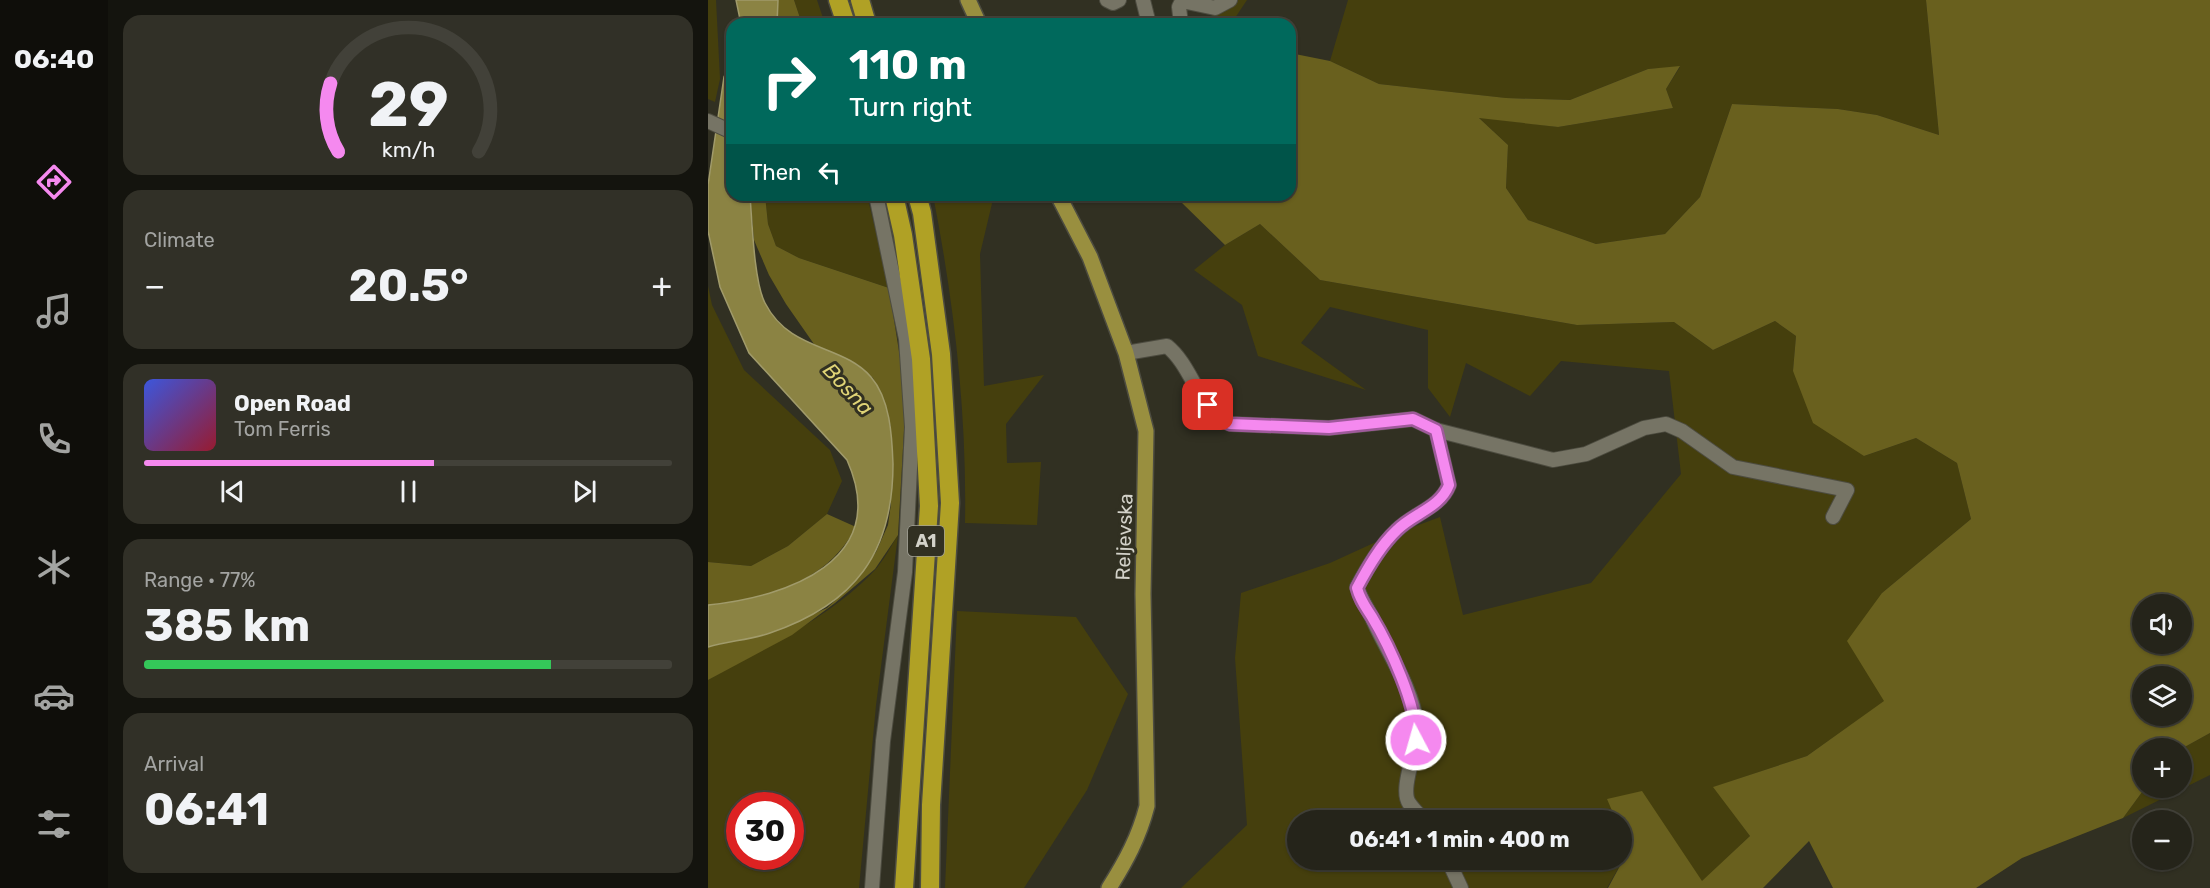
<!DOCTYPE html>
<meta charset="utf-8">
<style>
body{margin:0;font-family:Rubik,sans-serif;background:#313027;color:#f1f3f6;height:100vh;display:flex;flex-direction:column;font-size:22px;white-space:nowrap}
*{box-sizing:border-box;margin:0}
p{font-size:20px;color:#a3a4a2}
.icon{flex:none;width:33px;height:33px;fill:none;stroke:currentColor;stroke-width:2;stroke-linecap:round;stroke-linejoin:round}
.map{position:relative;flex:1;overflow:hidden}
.side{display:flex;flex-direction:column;gap:15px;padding:15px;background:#14140e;width:600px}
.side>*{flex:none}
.top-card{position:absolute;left:18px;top:18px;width:570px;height:183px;border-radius:18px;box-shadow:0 2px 4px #0004,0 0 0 2px #424139;background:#00695c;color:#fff;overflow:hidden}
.tools{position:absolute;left:1424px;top:594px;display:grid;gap:12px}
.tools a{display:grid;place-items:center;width:60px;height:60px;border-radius:50%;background:#25241a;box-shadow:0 2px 4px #0004,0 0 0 2px #424139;font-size:30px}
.speed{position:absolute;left:18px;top:792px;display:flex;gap:12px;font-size:30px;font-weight:700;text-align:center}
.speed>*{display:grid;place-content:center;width:78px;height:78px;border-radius:50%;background:#25241a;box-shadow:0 2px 4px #0004,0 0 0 2px #424139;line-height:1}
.speed .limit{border:9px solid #d22;background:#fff;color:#111}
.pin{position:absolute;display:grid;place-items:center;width:51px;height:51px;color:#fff;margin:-26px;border-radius:12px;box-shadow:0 3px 9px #0006}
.me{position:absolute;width:66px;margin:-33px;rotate:354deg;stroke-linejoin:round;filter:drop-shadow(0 0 4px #0008)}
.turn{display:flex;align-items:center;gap:21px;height:126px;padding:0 24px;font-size:27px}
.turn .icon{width:78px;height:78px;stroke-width:2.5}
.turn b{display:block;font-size:42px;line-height:51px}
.then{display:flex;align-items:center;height:57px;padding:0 24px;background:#0003;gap:12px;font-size:22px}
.big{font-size:45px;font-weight:700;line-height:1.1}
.side .tile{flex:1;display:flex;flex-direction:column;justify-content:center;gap:9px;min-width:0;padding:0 21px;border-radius:18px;background:#313027}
.side .dial{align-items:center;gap:0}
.dial svg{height:156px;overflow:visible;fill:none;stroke:#424139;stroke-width:7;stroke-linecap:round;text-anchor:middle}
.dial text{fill:#f1f3f6;stroke:none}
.song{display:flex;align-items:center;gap:18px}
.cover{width:72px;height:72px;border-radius:9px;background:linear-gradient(135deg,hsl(230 70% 55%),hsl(350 70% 35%))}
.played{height:6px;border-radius:3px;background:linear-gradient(90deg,#f589ef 55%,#424139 55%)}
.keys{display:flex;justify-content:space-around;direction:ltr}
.heat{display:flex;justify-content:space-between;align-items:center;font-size:33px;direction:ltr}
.charge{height:9px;border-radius:4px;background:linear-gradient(90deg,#34c759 77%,#424139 0)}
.trip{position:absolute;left:579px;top:810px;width:345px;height:60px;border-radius:30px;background:#25241a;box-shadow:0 2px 4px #0004,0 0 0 2px #424139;font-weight:700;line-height:60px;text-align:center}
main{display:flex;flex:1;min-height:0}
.menu{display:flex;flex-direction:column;width:108px;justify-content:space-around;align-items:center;background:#0f0e0a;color:#a3a4a2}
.menu .icon{width:42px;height:42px}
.menu .current{color:#f589ef}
.menu b{font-size:27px;color:#f1f3f6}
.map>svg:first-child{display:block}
.green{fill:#453f0d;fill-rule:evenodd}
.forest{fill:#69601e;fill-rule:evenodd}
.water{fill:#8b8343;stroke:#a19b6b;stroke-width:1.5}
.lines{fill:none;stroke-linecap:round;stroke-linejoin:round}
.minor-casing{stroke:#4d4c40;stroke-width:16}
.major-casing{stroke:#4d4c40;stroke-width:18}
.highway-casing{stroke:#4d4c40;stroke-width:21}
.minor{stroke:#767465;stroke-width:14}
.major{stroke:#998f3f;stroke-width:15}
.highway{stroke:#b0a125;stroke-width:18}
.route-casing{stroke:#9f599b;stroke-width:15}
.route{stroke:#f589ef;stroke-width:10}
.labels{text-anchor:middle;stroke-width:6;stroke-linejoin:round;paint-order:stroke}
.shield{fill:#313022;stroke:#a2a197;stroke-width:1.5}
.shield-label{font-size:18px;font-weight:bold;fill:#d3d2c9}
.street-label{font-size:20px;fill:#d3d2c9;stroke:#313022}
.water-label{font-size:21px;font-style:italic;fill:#e0d476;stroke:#313022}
</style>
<main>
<nav class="menu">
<b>06:40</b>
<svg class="icon current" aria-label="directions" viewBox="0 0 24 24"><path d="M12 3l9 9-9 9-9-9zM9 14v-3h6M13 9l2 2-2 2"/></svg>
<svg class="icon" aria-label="music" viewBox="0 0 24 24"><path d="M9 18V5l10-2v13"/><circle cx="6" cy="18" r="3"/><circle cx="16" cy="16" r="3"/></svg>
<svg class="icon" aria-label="phone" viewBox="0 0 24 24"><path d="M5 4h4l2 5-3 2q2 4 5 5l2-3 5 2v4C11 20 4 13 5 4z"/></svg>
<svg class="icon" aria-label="climate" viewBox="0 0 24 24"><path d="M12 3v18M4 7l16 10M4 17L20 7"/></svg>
<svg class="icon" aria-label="car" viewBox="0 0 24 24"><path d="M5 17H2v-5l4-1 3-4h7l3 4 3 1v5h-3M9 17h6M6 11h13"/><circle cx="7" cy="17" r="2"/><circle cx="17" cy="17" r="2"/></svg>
<svg class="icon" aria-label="filters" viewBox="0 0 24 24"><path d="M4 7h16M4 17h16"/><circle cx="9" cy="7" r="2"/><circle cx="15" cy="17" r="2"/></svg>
</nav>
<section class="side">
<div class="tile dial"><svg viewBox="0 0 100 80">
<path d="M14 69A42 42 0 1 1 86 69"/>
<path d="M14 69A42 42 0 0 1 10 34" stroke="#f589ef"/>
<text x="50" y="56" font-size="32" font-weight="700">29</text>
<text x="50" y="72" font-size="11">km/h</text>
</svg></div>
<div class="tile"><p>Climate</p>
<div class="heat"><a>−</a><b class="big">20.5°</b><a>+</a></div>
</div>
<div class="tile">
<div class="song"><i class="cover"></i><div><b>Open Road</b><p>Tom Ferris</p></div></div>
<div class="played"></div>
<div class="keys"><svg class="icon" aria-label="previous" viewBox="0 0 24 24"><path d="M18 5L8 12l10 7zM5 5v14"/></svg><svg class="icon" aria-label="pause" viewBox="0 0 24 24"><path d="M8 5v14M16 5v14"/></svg><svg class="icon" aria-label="next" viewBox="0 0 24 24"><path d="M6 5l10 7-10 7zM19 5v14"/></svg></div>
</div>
<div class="tile"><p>Range · 77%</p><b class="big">385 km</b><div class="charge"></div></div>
<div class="tile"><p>Arrival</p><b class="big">06:41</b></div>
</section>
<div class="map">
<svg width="1502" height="888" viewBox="0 0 1502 888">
<rect width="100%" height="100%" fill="#313022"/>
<g class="green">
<path d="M0,0H8L12,79L7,102L0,99Z"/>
<path d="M86,0H109L117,24H94Z"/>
<path d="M499,0H539L523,24H507Z"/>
<path d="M640,0H1218L1231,135L1169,115L1130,109L1024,104L992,197L957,234L888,244L820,220L798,188L800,145L770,117L850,127L965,108L958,89L972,67L940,69L862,100L797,98L671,84L622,61Z"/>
<path d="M57,195H159L181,288L91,258L68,246L60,224Z"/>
<path d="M225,195H286L272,254L276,386L336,375L298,424L299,463L333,462L329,525L257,523C259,412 246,303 225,195Z"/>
<path d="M552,224L612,280L869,325L966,322L1005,350L1067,321L1088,336L1085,371L1156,456L1208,438L1249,463L1263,519L1174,593L1177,701L1099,756L1006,787L1042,836L994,882L900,799L908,820H590V860H914V835L920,851L899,888H473L539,825L527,658L533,593L622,563L681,536L732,517L755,615L883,583L973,474L961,371L853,361L822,396L758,363L742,417L720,388V330L622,307L593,343L658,390L550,356L534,305L486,270L517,245Z"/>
<path d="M0,286L4,305L36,370L122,450L134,481L119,514L80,546L43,566L0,562Z"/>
<path d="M190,535L168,705L151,888H0V680C57,647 121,619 167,570C176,560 183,546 190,535ZM32,806H82V856H32Z"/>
<path d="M249,611L368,617L420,694L379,790L316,888H237Z"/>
<path d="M1502,733V775L1415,818L1437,788H1473V749Z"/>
</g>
<g class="forest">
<path d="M70,0H86L94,24H69Z"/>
<path d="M1218,0H1502V733L1473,749L1434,748V788H1437L1415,818L1314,858L1268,888H1125L1101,841L1055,888H900L920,851L914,835V820H908L899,799L934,791L994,881L1042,836L1005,787L1099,756L1176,701L1139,641L1174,593L1263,519L1249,463L1208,438L1156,456L1105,423L1085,371L1088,336L1067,321L1005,350L966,322L869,325L612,280L552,224L517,245L472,201L477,195H582V53L622,61L671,84L798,98L862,100L940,69L972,66L958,89L965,108L850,127L771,118L800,145L798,188L820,220L888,244L957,234L992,197L1024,104L1130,109L1169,115L1231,135ZM1434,604H1473V644H1434ZM1434,676H1473V716H1434Z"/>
<path d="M42,195H57L60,224L68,246L91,258L181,288L198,396L190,535L167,569L127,603L84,635L0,680V647L62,633L119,608L143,585L168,552L180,525L183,504V427L171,391L165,378L149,364L108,347L78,304L61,275L46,240Z"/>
<path d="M119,514L148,527C119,583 58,599 0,605V562L43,566L80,546Z"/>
</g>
<g class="water">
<path d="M28,0H70L69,24H33Z"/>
<path d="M24,59V195H42C44,221 46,282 57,303C82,352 135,344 163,377C182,399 184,435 185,464C185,553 147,604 62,633C42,640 20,641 0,647V605C79,597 184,561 139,460L41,353L12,287L0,231V185L16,77Z"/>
</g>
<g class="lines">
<defs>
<g id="minor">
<path d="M399,0L405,3L411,0"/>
<path d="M435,0L441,24"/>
<path d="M473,24L471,7L474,1L507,8L522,0"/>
<path d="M0,121L24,132"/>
<path d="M418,353L459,346C485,367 490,409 522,424L621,428L705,419L728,430L741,485C732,508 706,513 689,530C672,546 660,567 649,587C653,601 660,608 665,620C680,653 705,689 709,726C711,747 691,788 701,803C705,809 711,815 716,820"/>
<path d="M728,430L845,460L878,454L936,428L958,424L974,431L1025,467L1139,490L1125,517"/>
<path d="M740,860L753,888"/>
<path d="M164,888L175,741L197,572L204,427L198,339L168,195"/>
</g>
<g id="major">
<path d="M260,0L271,24"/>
<path d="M350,195L382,257L418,353L438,431L435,594L439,806C431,837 418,861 401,888"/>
</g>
<g id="highway">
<path d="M130,0L138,24"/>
<path d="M152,0L159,24"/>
<path d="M186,195L195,235L213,359L221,506L196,888"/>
<path d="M209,195L214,213L233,354L242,503L223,805L222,888"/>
</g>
</defs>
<use href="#minor" class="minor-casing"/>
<use href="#major" class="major-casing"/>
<use href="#highway" class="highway-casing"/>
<use href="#minor" class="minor"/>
<use href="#major" class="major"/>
<use href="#highway" class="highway"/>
</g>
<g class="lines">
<defs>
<path id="route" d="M500,405L511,419L522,424L621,428L705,419L728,430L741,485C732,508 706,513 689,530C672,546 660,567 649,588C652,600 657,606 664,617C681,645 710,707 708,740"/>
</defs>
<use href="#route" class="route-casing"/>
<use href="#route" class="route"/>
</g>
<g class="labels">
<rect class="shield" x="200" y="526" width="36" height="30" rx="4.5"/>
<g class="shield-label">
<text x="218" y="547">A1</text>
</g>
<g class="street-label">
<text transform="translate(416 537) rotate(-88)" y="7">Reljevska</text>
</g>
<g class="water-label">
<text transform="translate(140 389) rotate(47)" y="7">Bosna</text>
</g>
</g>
</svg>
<div class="tools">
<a><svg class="icon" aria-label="sound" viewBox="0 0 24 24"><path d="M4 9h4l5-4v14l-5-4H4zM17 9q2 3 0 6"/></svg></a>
<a><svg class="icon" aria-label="layers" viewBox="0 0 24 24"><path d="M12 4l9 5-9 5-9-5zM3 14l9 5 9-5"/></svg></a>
<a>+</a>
<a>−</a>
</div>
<div class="speed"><div class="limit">30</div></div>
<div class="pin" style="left:500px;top:405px;background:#d93025"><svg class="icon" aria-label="arrive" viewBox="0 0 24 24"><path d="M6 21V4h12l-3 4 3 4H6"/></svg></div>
<svg class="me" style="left:708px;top:740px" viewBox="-20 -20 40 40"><circle r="17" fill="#f589ef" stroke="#fff" stroke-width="3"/><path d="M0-11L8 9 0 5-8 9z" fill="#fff"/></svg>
<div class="trip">06:41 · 1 min · 400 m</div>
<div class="top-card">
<div class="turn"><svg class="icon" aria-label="right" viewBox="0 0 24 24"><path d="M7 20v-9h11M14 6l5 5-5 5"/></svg><div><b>110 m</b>Turn right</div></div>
<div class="then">Then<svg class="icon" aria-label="left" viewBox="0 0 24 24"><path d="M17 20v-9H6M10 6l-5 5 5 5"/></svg></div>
</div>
</div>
</main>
